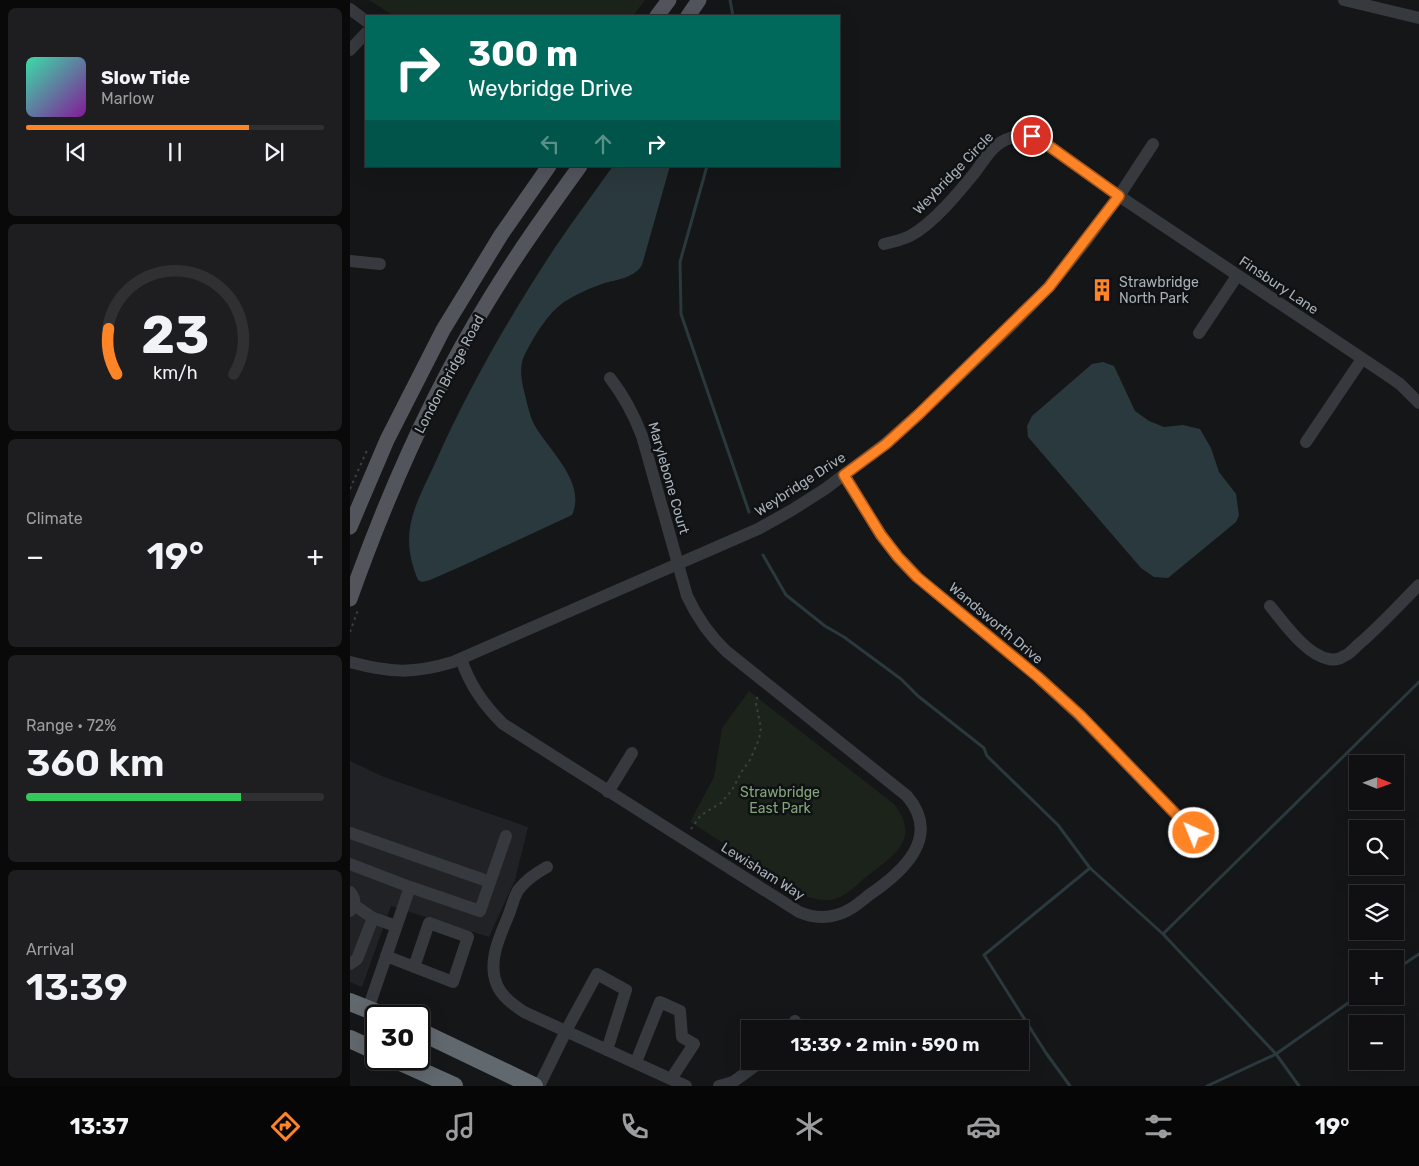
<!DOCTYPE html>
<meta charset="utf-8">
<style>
body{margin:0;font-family:Rubik,sans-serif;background:#1e1e20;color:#f1f3f6;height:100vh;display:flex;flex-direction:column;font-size:19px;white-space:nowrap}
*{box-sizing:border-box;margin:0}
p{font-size:16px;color:#9c9d9f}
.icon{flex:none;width:28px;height:28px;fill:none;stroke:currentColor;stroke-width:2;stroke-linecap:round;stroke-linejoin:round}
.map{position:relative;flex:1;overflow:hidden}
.drawer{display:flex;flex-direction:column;gap:8px;padding:8px;background:#09090a;width:350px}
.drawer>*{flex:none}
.banner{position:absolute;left:15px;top:15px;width:475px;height:152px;border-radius:0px;box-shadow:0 5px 20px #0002,0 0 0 1px #303032;background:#00695c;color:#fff;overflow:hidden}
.needle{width:32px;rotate:91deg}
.fabs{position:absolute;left:999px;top:755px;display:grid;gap:10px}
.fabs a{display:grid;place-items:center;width:55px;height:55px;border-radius:0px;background:#101012;box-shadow:0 5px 20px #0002,0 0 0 1px #303032;font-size:25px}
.speed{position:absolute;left:15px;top:1005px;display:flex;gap:10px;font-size:25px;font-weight:700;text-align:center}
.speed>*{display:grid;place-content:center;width:65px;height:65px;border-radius:50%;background:#101012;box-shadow:0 5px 20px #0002,0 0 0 1px #303032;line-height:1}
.speed .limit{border:2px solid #111;border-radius:8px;background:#fff;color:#111}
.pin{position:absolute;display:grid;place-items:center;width:42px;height:42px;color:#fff;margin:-21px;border:2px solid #fff;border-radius:50%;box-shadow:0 1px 5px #0007}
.me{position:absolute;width:55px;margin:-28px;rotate:316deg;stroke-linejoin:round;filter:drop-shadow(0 0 4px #0008)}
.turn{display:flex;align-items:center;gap:18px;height:105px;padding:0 20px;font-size:22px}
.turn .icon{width:65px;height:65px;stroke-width:2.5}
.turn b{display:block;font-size:35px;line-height:42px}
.lanes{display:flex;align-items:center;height:48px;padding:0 20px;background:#0003;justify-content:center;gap:25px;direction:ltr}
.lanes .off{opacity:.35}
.big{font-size:38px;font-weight:600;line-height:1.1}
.drawer .tile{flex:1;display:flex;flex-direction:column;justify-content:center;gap:8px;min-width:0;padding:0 18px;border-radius:8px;background:#1e1e20}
.drawer .dial{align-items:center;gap:0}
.dial svg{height:130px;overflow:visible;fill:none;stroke:#303032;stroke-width:7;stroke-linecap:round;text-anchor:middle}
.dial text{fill:#f1f3f6;stroke:none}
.song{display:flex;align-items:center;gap:15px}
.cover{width:60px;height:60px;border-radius:8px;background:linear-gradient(135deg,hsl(160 70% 55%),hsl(290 70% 35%))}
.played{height:5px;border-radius:2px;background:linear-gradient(90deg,#ff8426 75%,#303032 75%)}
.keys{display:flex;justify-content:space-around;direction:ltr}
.heat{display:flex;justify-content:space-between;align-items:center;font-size:28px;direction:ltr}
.charge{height:8px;border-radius:4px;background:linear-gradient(90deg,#34c759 72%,#303032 0)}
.trip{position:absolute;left:391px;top:1020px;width:288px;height:50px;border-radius:0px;background:#101012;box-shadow:0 5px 20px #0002,0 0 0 1px #303032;font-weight:600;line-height:50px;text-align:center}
.tab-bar{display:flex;height:80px;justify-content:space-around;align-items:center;background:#060607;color:#9c9d9f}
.tab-bar .icon{width:35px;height:35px}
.tab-bar .selected{color:#ff8426}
.tab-bar b{font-size:22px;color:#f1f3f6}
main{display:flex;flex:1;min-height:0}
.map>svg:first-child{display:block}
.built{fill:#212225}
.green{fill:#1b231b}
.water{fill:#2a393d}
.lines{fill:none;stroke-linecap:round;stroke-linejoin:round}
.stream{stroke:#2a393d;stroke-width:3}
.path{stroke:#3c4044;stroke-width:2;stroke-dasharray:2.5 4;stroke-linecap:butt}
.minor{stroke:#36393d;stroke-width:12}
.major{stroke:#52565c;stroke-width:15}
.highway{stroke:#61686e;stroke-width:18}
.route-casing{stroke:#a65619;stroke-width:12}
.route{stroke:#ff8426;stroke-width:9}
.labels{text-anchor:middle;stroke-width:5;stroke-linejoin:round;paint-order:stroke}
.street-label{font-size:14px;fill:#a6b0b9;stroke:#101113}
.poi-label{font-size:14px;fill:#a6b0b9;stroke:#101113;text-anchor:start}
.park-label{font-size:14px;fill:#82a67b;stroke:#101113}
</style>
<main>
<section class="drawer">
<div class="tile">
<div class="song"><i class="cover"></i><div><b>Slow Tide</b><p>Marlow</p></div></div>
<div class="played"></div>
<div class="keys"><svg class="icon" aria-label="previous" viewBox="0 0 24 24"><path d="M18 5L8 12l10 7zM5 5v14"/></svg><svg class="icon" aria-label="pause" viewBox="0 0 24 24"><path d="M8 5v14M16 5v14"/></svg><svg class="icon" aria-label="next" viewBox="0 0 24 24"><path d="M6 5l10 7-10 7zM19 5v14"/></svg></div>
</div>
<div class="tile dial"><svg viewBox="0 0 100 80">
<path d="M14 69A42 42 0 1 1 86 69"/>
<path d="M14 69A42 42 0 0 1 9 41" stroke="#ff8426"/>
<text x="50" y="56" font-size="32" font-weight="700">23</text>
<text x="50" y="72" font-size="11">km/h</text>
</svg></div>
<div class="tile"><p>Climate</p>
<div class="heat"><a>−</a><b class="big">19°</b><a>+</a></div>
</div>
<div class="tile"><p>Range · 72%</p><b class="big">360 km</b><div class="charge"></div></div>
<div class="tile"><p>Arrival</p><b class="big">13:39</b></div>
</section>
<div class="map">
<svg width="1069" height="1086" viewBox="0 0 1069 1086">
<rect width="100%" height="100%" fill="#151618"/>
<path class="built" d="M0,761L34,777L178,827L165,880L139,937L41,906L12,987L0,982Z"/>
<g class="green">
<path d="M19,0H295L283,16H44Z"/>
<path d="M399,691L544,804C572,840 543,856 516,877C507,885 497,895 485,899C476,902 467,899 458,897L340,822L364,777L372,728Z"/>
</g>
<g class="water">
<path d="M263,166H320L292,265C283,279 267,279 252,284C240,288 225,295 214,302C197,314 185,335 175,354C169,366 171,378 174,391C177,402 179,414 184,424C198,450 237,482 222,515L112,566L80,580L72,582L68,580C63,568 59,554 59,540C59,512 75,486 86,461C119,387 161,314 206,246C224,219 244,193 263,166Z"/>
<path d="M753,362L764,366L785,411L799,421L814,427L833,425L850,429L861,448L869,472L886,494L889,515L886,522L818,578L804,577L791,568L678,437L677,426L682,416L742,364Z"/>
</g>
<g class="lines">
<g class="stream">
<path d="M380,0L383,16"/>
<path d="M357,166L330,262L331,314L399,512"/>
<path d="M413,555L436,595L475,626L494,637L551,679L568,696L634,748L637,756L708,825L740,868L813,934L926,1054L949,1086"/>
<path d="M813,934L1069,682"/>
<path d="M1045,970L1069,954"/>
<path d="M720,1086L696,1053L634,955L740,868"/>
<path d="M857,1086L926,1054L1008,996"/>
</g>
<g class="path">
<path d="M0,489L18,448"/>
<path d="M0,632L8,610"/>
<path d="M341,829L351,815L371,803L382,790L392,771L400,760L409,739L411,728L406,704L407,698L410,694"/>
</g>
<g class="minor">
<path d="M994,0L1069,18"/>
<path d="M0,9L16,21"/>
<path d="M0,50L16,33"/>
<path d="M534,244C543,242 552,240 560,236C584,223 609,192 626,171C634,160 642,146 655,140C668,134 680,136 692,141L769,196L1034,373L1050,384L1069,403"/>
<path d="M0,261L30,264"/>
<path d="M849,333L887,276"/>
<path d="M956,442L1012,359"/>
<path d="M494,475L531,535L548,557L567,577L688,677L729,715L857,846"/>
<path d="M920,606C935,624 956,655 979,659C984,660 990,659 994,656C1000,654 1004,648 1009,644C1030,626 1049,605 1069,585"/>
<path d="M111,659C120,685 133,704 153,724L449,912C461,917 473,919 486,915C499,912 509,903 519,895C553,872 592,837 557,796L376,651C359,635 347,617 337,596L292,436C284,415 274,396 260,378"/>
<path d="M0,662C41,673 63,674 103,662L408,529L442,510L475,489L536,443L569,414L659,328L699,287L736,241L769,196L803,144"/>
<path d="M258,792L282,753"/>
<path d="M0,833L140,882"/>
<path d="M0,864L60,887L18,1009"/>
<path d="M197,867C186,873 177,879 169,889C164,896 162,906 159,914C150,936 137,961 147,985C152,997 164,1005 174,1012L336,1086"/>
<path d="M60,887L130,911L156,836"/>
<path d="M0,892C6,899 5,904 0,911"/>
<path d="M4,905L23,918L46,926"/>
<path d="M36,956L103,982L118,937L79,923L64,967"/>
<path d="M0,964L7,959L23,918"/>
<path d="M445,1021L446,1029"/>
<path d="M286,1062L310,1002L330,1011L332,1037L344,1044L321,1079"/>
<path d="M189,1086L217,1029L247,974L276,990L257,1050"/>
<path d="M369,1086L383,1082L412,1061"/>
</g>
<g class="major">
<path d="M307,16L319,0"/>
<path d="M338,16L349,0"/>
<path d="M0,527L37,440L93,330L151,235L199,166"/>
<path d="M0,599C37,495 82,392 140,298C168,252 199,209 230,166"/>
</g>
<g class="highway">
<path d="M0,1002L35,1016"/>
<path d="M69,1031L184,1086"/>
<path d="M0,1039L26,1051"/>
<path d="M44,1059L104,1086"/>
</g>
</g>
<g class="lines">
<defs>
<path id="route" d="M682,136L692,141L769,196L699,287L569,414L536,444L494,475L531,535L548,557L567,577L688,677L730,715L844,833"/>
</defs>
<use href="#route" class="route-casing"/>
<use href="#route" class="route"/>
</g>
<defs>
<symbol id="building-bare" viewBox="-9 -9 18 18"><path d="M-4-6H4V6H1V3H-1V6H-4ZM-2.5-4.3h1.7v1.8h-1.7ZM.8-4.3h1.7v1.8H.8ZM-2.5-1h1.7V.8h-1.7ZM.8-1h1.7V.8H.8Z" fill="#ff8426" stroke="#101113" stroke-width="2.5" paint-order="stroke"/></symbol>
</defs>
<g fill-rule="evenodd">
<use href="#building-bare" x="736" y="274" width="32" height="32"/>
</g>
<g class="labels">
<g class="street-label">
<text transform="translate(603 173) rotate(-46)" y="5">Weybridge Circle</text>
<text transform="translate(929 285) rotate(34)" y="5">Finsbury Lane</text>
<text transform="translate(99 374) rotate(-62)" y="5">London Bridge Road</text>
<text transform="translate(319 478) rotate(74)" y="5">Marylebone Court</text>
<text transform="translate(450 484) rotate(-33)" y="5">Weybridge Drive</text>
<text transform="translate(646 623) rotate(40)" y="5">Wandsworth Drive</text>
<text transform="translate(413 871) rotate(32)" y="5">Lewisham Way</text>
</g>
<g class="poi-label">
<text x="769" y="287">Strawbridge<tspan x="769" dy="16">North Park</tspan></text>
</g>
<g class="park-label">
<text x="430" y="797">Strawbridge<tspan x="430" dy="16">East Park</tspan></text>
</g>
</g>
</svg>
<div class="fabs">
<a><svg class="needle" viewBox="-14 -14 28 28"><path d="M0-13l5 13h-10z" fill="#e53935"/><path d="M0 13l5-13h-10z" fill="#9c9d9f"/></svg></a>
<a><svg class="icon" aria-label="search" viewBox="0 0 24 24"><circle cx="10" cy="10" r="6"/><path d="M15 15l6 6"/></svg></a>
<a><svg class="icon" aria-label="layers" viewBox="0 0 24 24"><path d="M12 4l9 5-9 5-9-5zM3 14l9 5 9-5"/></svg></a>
<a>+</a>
<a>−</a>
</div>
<div class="speed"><div class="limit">30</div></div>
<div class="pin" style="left:682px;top:136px;background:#d93025"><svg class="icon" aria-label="arrive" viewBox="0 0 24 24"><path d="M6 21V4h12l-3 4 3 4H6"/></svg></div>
<svg class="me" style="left:844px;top:833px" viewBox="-20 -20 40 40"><circle r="17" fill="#ff8426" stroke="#fff" stroke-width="3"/><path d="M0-11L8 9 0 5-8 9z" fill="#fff"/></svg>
<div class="trip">13:39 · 2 min · 590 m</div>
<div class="banner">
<div class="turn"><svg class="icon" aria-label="right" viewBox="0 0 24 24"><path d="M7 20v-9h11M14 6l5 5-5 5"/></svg><div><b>300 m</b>Weybridge Drive</div></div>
<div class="lanes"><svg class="icon off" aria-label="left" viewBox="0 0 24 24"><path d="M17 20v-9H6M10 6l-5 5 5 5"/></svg><svg class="icon off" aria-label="ahead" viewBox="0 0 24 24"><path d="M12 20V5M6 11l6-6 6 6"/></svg><svg class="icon" aria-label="right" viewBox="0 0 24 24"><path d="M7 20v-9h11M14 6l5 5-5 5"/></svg></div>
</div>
</div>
</main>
<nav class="tab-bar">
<b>13:37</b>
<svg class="icon selected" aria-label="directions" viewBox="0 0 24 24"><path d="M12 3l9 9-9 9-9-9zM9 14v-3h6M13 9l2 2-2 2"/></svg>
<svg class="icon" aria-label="music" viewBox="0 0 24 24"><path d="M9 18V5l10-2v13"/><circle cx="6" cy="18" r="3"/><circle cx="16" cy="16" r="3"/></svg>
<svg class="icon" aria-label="phone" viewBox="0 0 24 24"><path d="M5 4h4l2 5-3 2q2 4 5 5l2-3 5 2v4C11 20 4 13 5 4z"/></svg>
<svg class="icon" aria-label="climate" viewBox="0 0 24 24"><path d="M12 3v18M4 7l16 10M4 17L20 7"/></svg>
<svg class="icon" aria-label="car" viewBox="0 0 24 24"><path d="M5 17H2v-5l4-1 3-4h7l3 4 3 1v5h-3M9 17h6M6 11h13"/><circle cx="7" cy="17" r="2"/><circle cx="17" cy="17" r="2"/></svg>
<svg class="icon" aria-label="filters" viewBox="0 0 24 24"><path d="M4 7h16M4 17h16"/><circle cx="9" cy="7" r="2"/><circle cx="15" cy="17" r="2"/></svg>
<b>19°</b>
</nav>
